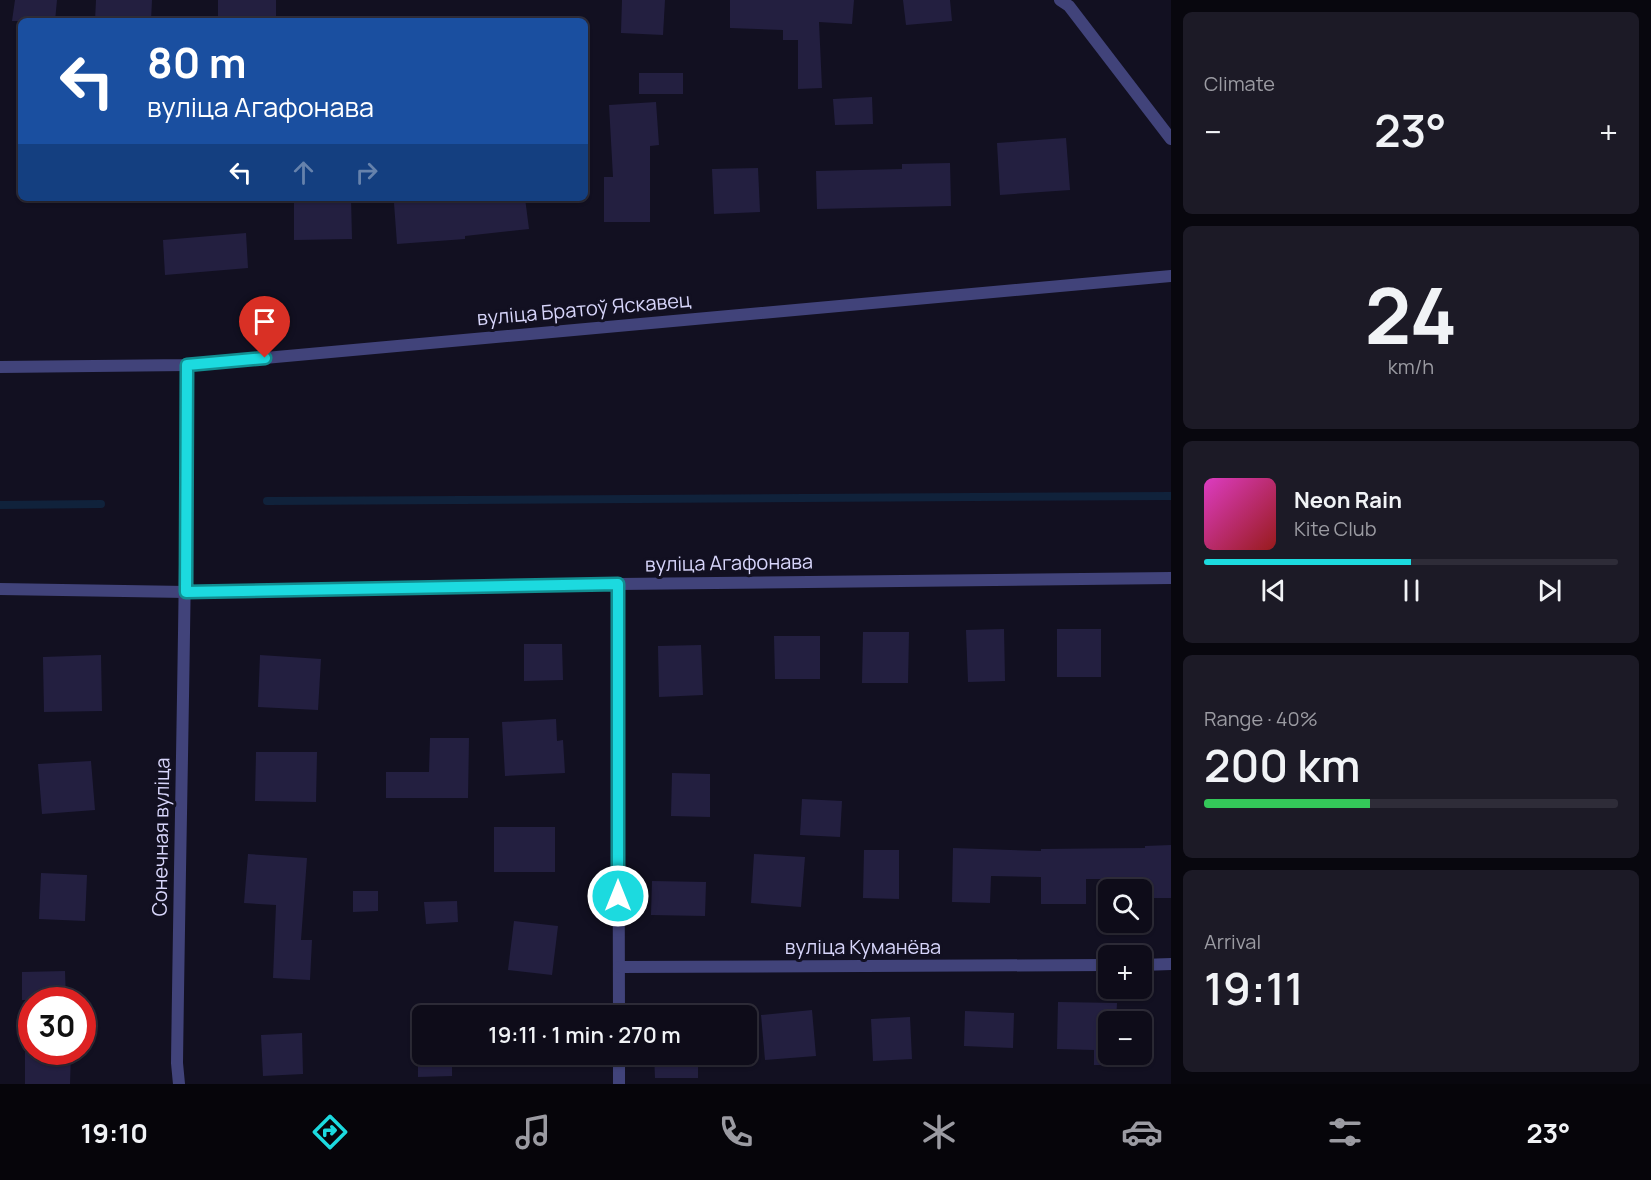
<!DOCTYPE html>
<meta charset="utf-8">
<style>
body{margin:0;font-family:Manrope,sans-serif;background:#1c1a26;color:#f1f3f6;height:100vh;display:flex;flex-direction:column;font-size:22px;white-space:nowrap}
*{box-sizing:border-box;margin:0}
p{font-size:20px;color:#9b9ba2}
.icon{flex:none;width:33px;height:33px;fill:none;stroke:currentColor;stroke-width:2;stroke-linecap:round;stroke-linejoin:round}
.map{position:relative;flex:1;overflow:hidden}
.drawer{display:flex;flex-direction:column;gap:12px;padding:12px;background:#08070e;width:480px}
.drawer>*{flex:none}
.top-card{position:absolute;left:18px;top:18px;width:570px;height:183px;border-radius:9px;box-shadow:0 2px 4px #0004,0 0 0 2px #2e2c38;background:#1a4fa0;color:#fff;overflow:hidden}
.tools{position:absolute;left:1098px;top:879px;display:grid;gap:12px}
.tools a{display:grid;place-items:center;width:54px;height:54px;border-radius:9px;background:#0e0c19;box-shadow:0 2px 4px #0004,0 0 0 2px #2e2c38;font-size:30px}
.speed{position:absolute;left:18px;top:987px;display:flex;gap:12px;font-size:30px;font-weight:700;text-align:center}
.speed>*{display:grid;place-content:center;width:78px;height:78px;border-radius:50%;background:#0e0c19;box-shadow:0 2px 4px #0004,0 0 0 2px #2e2c38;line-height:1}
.speed .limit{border:9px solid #d22;background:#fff;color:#111}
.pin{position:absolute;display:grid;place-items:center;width:51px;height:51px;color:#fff;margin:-62px -26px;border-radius:50% 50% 50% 0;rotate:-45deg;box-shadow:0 0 6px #0007}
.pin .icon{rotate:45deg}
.me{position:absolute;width:66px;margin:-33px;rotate:0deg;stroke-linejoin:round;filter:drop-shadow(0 0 4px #0008)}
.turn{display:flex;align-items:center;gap:21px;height:126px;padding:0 30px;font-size:27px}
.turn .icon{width:78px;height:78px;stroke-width:2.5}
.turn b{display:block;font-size:42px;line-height:51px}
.lanes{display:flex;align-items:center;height:57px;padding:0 30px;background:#0003;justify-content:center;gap:30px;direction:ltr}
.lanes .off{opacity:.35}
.big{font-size:45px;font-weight:600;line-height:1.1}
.drawer .tile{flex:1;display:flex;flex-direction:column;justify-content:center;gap:9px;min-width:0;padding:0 21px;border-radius:9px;background:#1c1a26}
.drawer .dial{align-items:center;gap:0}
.dial b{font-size:78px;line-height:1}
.song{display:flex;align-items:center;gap:18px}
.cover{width:72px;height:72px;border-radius:9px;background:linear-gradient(135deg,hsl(310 70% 55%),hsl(0 70% 35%))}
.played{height:6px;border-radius:3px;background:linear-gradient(90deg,#1cdadf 50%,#2e2c38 50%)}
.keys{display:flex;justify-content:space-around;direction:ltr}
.heat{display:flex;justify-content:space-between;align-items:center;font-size:33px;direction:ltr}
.charge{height:9px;border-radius:4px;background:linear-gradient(90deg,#34c759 40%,#2e2c38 0)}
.trip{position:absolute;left:412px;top:1005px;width:345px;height:60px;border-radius:9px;background:#0e0c19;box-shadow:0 2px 4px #0004,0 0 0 2px #2e2c38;font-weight:600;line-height:60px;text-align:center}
.menu{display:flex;height:96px;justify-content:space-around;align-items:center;background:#06050a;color:#9b9ba2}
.menu .icon{width:42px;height:42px}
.menu .selected{color:#1cdadf}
.menu b{font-size:27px;color:#f1f3f6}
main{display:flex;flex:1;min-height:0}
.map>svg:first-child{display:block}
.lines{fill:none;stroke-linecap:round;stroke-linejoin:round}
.stream{stroke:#10223b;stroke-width:8}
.building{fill:#231f40}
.street{stroke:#41437a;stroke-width:12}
.route-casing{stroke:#128e91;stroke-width:15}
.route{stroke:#1cdadf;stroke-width:10}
.labels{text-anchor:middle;stroke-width:6;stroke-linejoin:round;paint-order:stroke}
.street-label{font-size:20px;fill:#d7d5fa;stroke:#121021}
</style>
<main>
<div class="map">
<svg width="1171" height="1084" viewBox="0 0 1171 1084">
<rect width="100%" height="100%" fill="#121021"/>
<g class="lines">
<g class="stream">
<path d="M267,501L1171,496"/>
<path d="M0,505L101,504"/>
</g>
</g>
<g class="building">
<path d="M15,0H57L55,21H12Z"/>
<path d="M96,0H152L151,21H95Z"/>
<rect x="218" y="0" width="58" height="21"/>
<path d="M622,0H665L663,35L621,33Z"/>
<path d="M730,0H854L852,24L819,22L822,88L798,89V40H783V30L730,28Z"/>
<path d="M903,0H950L952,21L906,25Z"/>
<rect x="639" y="73" width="44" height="21"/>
<path d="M872,97L873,124L835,125L833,99Z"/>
<path d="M656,102L659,145L650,146V222H604V177H613L609,105Z"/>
<path d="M1066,138L1070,190L1000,195L997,143Z"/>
<path d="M950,163L951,206L817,209L816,171L902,169V164Z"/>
<path d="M758,168L760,212L714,214L712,169Z"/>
<path d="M294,198H351L352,239L294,240Z"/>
<path d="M465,198H525L529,229L465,236V239L397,244L394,203Z"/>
<path d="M246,233L248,268L165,275L163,240Z"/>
<path d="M1004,629L1005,681L968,682L966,630Z"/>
<rect x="1057" y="629" width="44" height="48"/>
<path d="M863,632H909L908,683H862Z"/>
<path d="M774,636H820V679H775Z"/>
<path d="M524,644H562L563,680L524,681Z"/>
<path d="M701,645L703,695L659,697L658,646Z"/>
<path d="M101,655L102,711L44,712L43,657Z"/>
<path d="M260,655L321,659L318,710L258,707Z"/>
<path d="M556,719L557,741L563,740L565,773L505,776L502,722Z"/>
<path d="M430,738H469L468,798H386V772H429Z"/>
<path d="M256,752H317L316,802L255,801Z"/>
<path d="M91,761L95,810L42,814L38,764Z"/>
<path d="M672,773L710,774V817L671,816Z"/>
<path d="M802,799L842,801L840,837L800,835Z"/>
<rect x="494" y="827" width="61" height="45"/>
<path d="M1171,845V898H1145V879H1086V904H1041V877L991,876L990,903L952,902L953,848L1041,851V849L1145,848V846Z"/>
<path d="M864,850H899V899L863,898Z"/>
<path d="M248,854L307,858L301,940H312L310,980L273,978L276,905L244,903Z"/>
<path d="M754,854L805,857L801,907L751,903Z"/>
<path d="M41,873L87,875L85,921L39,919Z"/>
<path d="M652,881L706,882L705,916L651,915Z"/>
<path d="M353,891H378V911L353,912Z"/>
<path d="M457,901L458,922L426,924L424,902Z"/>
<path d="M514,921L558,926L552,975L508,970Z"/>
<path d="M65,971L66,1000H22V972Z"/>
<path d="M1058,1002L1117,1003L1116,1022H1108V1054H1115V1065H1094V1050L1057,1049Z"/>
<path d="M812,1010L816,1056L765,1060L761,1015Z"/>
<path d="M965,1011L1014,1013L1013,1048L964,1046Z"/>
<path d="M910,1017L912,1059L873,1061L871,1019Z"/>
<path d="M302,1033L303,1074L263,1076L261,1035Z"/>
<path d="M25,1052H71L70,1084H25Z"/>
<path d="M418,1054L452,1055V1076L418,1077Z"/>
<path d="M654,1054H698V1078H655Z"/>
</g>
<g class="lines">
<g class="street">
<path d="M1060,0L1069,6L1171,139"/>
<path d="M0,367L187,365L1171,276"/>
<path d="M618,584L619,1016"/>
<path d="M0,589L186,592L618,584L1171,578"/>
<path d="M1142,965L1171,964"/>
<path d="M619,967L1108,965"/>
<path d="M619,1054V1084"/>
<path d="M179,1084L177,1063C180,830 186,598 187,365"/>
</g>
</g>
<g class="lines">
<defs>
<path id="route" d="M265,358L187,365L186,592L618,584V896"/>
</defs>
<use href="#route" class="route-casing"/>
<use href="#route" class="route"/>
</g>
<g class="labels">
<g class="street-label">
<text transform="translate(584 309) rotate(-5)" y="7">вуліца Братоў Яскавец</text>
<text transform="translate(729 563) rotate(-1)" y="7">вуліца Агафонава</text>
<text transform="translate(161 837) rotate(-89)" y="7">Сонечная вуліца</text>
<text x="863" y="954">вуліца Куманёва</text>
</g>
</g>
</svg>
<div class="tools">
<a><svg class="icon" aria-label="search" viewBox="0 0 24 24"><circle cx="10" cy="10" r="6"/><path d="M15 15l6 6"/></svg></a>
<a>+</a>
<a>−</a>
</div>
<div class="speed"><div class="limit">30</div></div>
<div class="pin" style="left:265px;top:358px;background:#d93025"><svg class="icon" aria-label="arrive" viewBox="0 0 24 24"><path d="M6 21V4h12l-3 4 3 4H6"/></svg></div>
<svg class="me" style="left:618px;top:896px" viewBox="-20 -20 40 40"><circle r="17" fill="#1cdadf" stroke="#fff" stroke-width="3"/><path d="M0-11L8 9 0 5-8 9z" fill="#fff"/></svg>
<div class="trip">19:11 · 1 min · 270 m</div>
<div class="top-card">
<div class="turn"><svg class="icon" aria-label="left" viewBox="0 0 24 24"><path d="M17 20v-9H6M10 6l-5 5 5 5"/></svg><div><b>80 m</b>вуліца Агафонава</div></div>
<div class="lanes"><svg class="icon" aria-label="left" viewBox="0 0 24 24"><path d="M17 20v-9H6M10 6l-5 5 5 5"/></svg><svg class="icon off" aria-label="ahead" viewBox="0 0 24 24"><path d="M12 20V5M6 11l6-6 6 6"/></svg><svg class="icon off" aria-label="right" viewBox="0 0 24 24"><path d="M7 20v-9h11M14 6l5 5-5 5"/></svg></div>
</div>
</div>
<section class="drawer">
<div class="tile"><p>Climate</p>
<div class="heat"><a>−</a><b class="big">23°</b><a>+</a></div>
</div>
<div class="tile dial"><b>24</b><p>km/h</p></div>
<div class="tile">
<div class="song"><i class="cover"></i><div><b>Neon Rain</b><p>Kite Club</p></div></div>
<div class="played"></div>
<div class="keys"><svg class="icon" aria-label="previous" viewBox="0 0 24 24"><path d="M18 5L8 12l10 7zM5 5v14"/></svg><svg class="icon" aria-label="pause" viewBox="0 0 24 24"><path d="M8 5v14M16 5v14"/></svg><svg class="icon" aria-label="next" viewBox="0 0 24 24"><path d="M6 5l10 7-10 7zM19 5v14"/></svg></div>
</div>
<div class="tile"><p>Range · 40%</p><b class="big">200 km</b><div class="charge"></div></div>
<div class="tile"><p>Arrival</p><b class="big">19:11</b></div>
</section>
</main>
<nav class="menu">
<b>19:10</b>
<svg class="icon selected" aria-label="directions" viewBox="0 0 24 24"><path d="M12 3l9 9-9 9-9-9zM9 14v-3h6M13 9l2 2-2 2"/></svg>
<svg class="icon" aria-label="music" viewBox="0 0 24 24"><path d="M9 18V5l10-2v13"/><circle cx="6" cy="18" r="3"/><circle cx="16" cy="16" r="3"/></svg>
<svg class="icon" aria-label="phone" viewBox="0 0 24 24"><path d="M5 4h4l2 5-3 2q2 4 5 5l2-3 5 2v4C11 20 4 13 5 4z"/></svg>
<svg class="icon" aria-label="climate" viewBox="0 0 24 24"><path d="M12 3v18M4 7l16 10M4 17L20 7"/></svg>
<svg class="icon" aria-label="car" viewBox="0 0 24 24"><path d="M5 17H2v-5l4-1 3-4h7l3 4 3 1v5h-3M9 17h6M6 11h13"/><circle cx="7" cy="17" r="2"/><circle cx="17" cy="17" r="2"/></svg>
<svg class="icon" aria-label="filters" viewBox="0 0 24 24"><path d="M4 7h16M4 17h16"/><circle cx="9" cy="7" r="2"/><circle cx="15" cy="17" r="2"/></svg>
<b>23°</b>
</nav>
